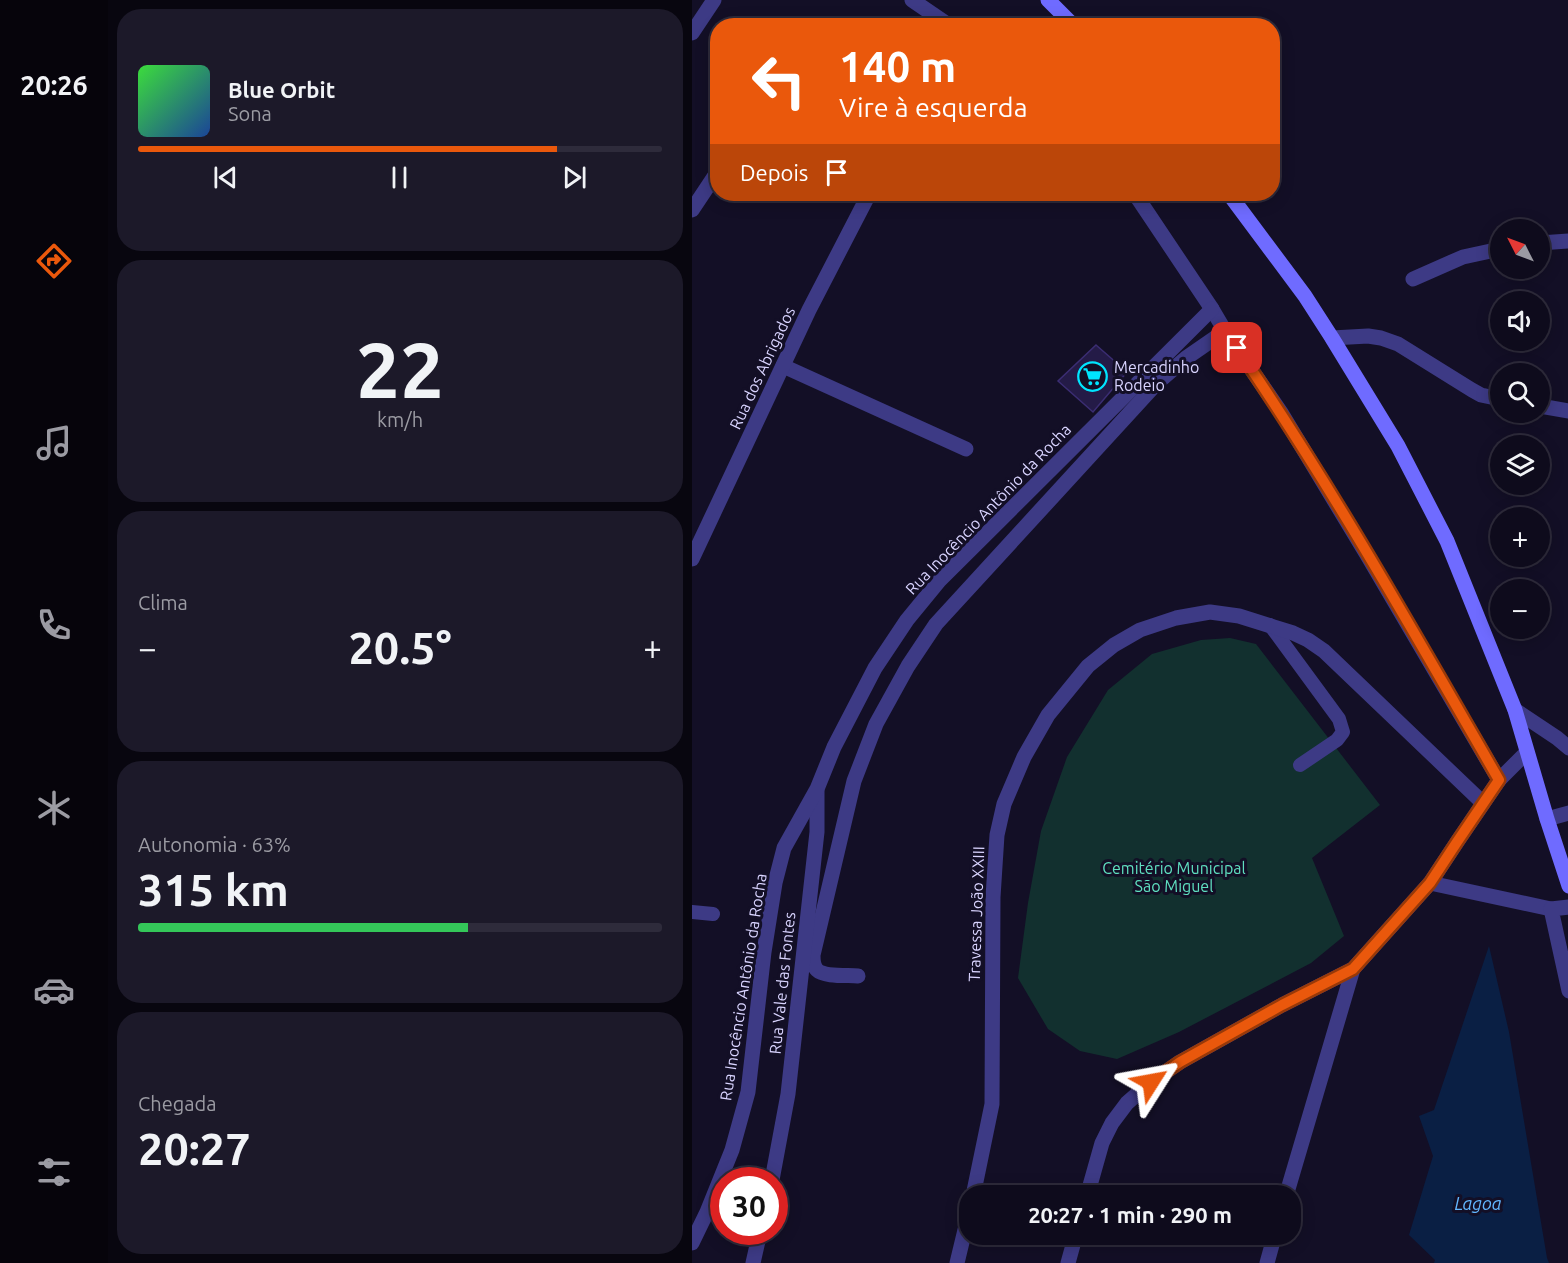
<!DOCTYPE html>
<html lang="pt">
<meta charset="utf-8">
<style>
body{margin:0;font-family:Ubuntu,sans-serif;background:#1c1929;color:#f1f3f6;height:100vh;display:flex;flex-direction:column;font-size:22px;white-space:nowrap}
*{box-sizing:border-box;margin:0}
p{font-size:20px;color:#9b9ba3}
.icon{flex:none;width:33px;height:33px;fill:none;stroke:currentColor;stroke-width:2;stroke-linecap:round;stroke-linejoin:round}
.map{position:relative;flex:1;overflow:hidden}
.sheet{display:flex;flex-direction:column;gap:9px;padding:9px;background:#08060f;width:584px}
.sheet>*{flex:none}
.guide{position:absolute;left:18px;top:18px;width:570px;height:183px;border-radius:24px;box-shadow:0 3px 15px #0003,0 0 0 2px #2e2b3b;background:#ea580c;color:#fff;overflow:hidden}
.needle{width:39px;rotate:312deg}
.controls{position:absolute;left:798px;top:219px;display:grid;gap:12px}
.controls a{display:grid;place-items:center;width:60px;height:60px;border-radius:50%;background:#0e0b1c;box-shadow:0 3px 15px #0003,0 0 0 2px #2e2b3b;font-size:30px}
.speed{position:absolute;left:18px;top:1167px;display:flex;gap:12px;font-size:30px;font-weight:700;text-align:center}
.speed>*{display:grid;place-content:center;width:78px;height:78px;border-radius:50%;background:#0e0b1c;box-shadow:0 3px 15px #0003,0 0 0 2px #2e2b3b;line-height:1}
.speed .limit{border:9px solid #d22;background:#fff;color:#111}
.pin{position:absolute;display:grid;place-items:center;width:51px;height:51px;color:#fff;margin:-26px;border-radius:12px;box-shadow:0 3px 9px #0006}
.me{position:absolute;width:66px;margin:-33px;rotate:56deg;stroke-linejoin:round;filter:drop-shadow(0 0 4px #0008)}
.turn{display:flex;align-items:center;gap:21px;height:126px;padding:0 30px;font-size:27px}
.turn .icon{width:78px;height:78px;stroke-width:2.5}
.turn b{display:block;font-size:42px;line-height:51px}
.then{display:flex;align-items:center;height:57px;padding:0 30px;background:#0003;gap:12px;font-size:22px}
.big{font-size:45px;font-weight:700;line-height:1.1}
.sheet .widget{flex:1;display:flex;flex-direction:column;justify-content:center;gap:9px;min-width:0;padding:0 21px;border-radius:24px;background:#1c1929}
.sheet .dial{align-items:center;gap:0}
.dial b{font-size:78px;line-height:1}
.song{display:flex;align-items:center;gap:18px}
.cover{width:72px;height:72px;border-radius:9px;background:linear-gradient(135deg,hsl(120 70% 55%),hsl(220 70% 35%))}
.played{height:6px;border-radius:3px;background:linear-gradient(90deg,#ea580c 80%,#2e2b3b 80%)}
.keys{display:flex;justify-content:space-around;direction:ltr}
.heat{display:flex;justify-content:space-between;align-items:center;font-size:33px;direction:ltr}
.charge{height:9px;border-radius:4px;background:linear-gradient(90deg,#34c759 63%,#2e2b3b 0)}
.trip{position:absolute;left:267px;top:1185px;width:342px;height:60px;border-radius:24px;background:#0e0b1c;box-shadow:0 3px 15px #0003,0 0 0 2px #2e2b3b;font-weight:700;line-height:60px;text-align:center}
main{display:flex;flex:1;min-height:0}
.dock{display:flex;flex-direction:column;width:108px;justify-content:space-around;align-items:center;background:#06040b;color:#9b9ba3}
.dock .icon{width:42px;height:42px}
.dock .on{color:#ea580c}
.dock b{font-size:27px;color:#f1f3f6}
.map>svg:first-child{display:block}
.green{fill:#12302f}
.water{fill:#0a1f44}
.building{fill:#241b47;stroke:#3b2d73;stroke-width:1.5}
.lines{fill:none;stroke-linecap:round;stroke-linejoin:round}
.service{stroke:#3d3a85;stroke-width:14}
.minor{stroke:#3d3a85;stroke-width:15}
.secondary{stroke:#6f6bff;stroke-width:15}
.route-casing{stroke:#983908;stroke-width:15}
.route{stroke:#ea580c;stroke-width:10}
.labels{text-anchor:middle;stroke-width:6;stroke-linejoin:round;paint-order:stroke}
.poi-label{font-size:16px;fill:#d9d4ff;stroke:#130f26;text-anchor:start}
.street-label{font-size:16px;fill:#d9d4ff;stroke:#130f26}
.park-label{font-size:16px;fill:#5fe0c0;stroke:#130f26}
.water-label{font-size:18px;font-style:italic;fill:#62b6ff;stroke:#130f26}
</style>
<main>
<nav class="dock">
<b>20:26</b>
<svg class="icon on" aria-label="directions" viewBox="0 0 24 24"><path d="M12 3l9 9-9 9-9-9zM9 14v-3h6M13 9l2 2-2 2"/></svg>
<svg class="icon" aria-label="music" viewBox="0 0 24 24"><path d="M9 18V5l10-2v13"/><circle cx="6" cy="18" r="3"/><circle cx="16" cy="16" r="3"/></svg>
<svg class="icon" aria-label="phone" viewBox="0 0 24 24"><path d="M5 4h4l2 5-3 2q2 4 5 5l2-3 5 2v4C11 20 4 13 5 4z"/></svg>
<svg class="icon" aria-label="climate" viewBox="0 0 24 24"><path d="M12 3v18M4 7l16 10M4 17L20 7"/></svg>
<svg class="icon" aria-label="car" viewBox="0 0 24 24"><path d="M5 17H2v-5l4-1 3-4h7l3 4 3 1v5h-3M9 17h6M6 11h13"/><circle cx="7" cy="17" r="2"/><circle cx="17" cy="17" r="2"/></svg>
<svg class="icon" aria-label="filters" viewBox="0 0 24 24"><path d="M4 7h16M4 17h16"/><circle cx="9" cy="7" r="2"/><circle cx="15" cy="17" r="2"/></svg>
</nav>
<section class="sheet">
<div class="widget">
<div class="song"><i class="cover"></i><div><b>Blue Orbit</b><p>Sona</p></div></div>
<div class="played"></div>
<div class="keys"><svg class="icon" aria-label="previous" viewBox="0 0 24 24"><path d="M18 5L8 12l10 7zM5 5v14"/></svg><svg class="icon" aria-label="pause" viewBox="0 0 24 24"><path d="M8 5v14M16 5v14"/></svg><svg class="icon" aria-label="next" viewBox="0 0 24 24"><path d="M6 5l10 7-10 7zM19 5v14"/></svg></div>
</div>
<div class="widget dial"><b>22</b><p>km/h</p></div>
<div class="widget"><p>Clima</p>
<div class="heat"><a>−</a><b class="big">20.5°</b><a>+</a></div>
</div>
<div class="widget"><p>Autonomia · 63%</p><b class="big">315 km</b><div class="charge"></div></div>
<div class="widget"><p>Chegada</p><b class="big">20:27</b></div>
</section>
<div class="map">
<svg width="877" height="1263" viewBox="0 0 877 1263">
<rect width="100%" height="100%" fill="#130f26"/>
<path class="green" d="M538,638L564,644L688,805L620,858L652,936L619,963L487,1032L425,1059L388,1051L356,1029L326,978L336,903L349,831L375,757L416,690L460,654L509,640Z"/>
<path class="water" d="M797,946L817,1032L855,1258L857,1263H742L743,1260L717,1235L741,1156L727,1116L742,1110Z"/>
<path class="building" d="M404,345L435,372L401,412L366,381Z"/>
<g class="lines">
<g class="service">
<path d="M578,625L647,719L651,732L645,740L608,765"/>
<path d="M0,912L21,914"/>
</g>
<g class="minor">
<path d="M220,0L258,26"/>
<path d="M0,33L22,0"/>
<path d="M443,194L520,309L533,331L590,414L675,555L807,780"/>
<path d="M0,210L26,171"/>
<path d="M848,243L877,241"/>
<path d="M721,279L771,257L808,249"/>
<path d="M640,338L676,336L689,338L706,344L780,390L789,395L808,399"/>
<path d="M91,366L274,449"/>
<path d="M848,406L877,411"/>
<path d="M0,559L117,310L177,194"/>
<path d="M823,710L865,738L877,748"/>
<path d="M855,819L877,813"/>
<path d="M738,883L859,909"/>
<path d="M877,907L859,909L877,991"/>
<path d="M166,976C156,975 132,977 125,970C121,966 121,960 121,955L162,781L184,724L216,666L244,624L465,383L494,358L533,331"/>
<path d="M80,1180L96,1094L125,832V791"/>
<path d="M281,1196L300,1104L301,897L305,835L312,804L332,757L356,715L396,666L422,645L448,630L484,618L518,612L547,616L601,633L616,640L632,651L791,803"/>
<path d="M395,1196L410,1143L420,1123L435,1103L459,1082L488,1062L590,1005L661,969L738,883L765,842L807,780L835,752"/>
<path d="M594,1196L661,969"/>
<path d="M0,1243L15,1212L40,1150L56,1092L72,952L83,883L92,848L125,789L142,747L183,668L215,620L247,581L520,309"/>
<path d="M61,1263L68,1232"/>
<path d="M265,1263L278,1209"/>
<path d="M376,1263L384,1234"/>
<path d="M575,1263L583,1234"/>
</g>
<g class="secondary">
<path d="M356,0L382,26"/>
<path d="M537,194L613,296L640,338L706,446L755,541L823,710L855,819L877,886"/>
</g>
</g>
<g class="lines">
<defs>
<path id="route" d="M459,1082L488,1062L590,1005L661,969L738,883L765,842L807,780C723,634 640,487 545,348"/>
</defs>
<use href="#route" class="route-casing"/>
<use href="#route" class="route"/>
</g>
<defs>
<symbol id="supermarket-ring" viewBox="-11 -11 22 22"><circle r="9.5" fill="#130f26" stroke="#00e5ff" stroke-width="1.5"/><path d="M-6-5.5h2.5l.6 2H6L4.5 2H-2.5L-4.4-4H-6ZM-1.5 3.2a1.3 1.3 0 1 0 .1 0ZM3 3.2a1.3 1.3 0 1 0 .1 0Z" fill="#00e5ff"/></symbol>
</defs>
<g fill-rule="evenodd">
<use href="#supermarket-ring" x="384" y="360" width="33" height="33"/>
</g>
<g class="labels">
<g class="poi-label">
<text x="422" y="373">Mercadinho<tspan x="422" dy="18">Rodeio</tspan></text>
</g>
<g class="street-label">
<text transform="translate(70 368) rotate(-65)" y="6">Rua dos Abrigados</text>
<text transform="translate(296 509) rotate(-46)" y="6">Rua Inocêncio Antônio da Rocha</text>
<text transform="translate(284 914) rotate(-88)" y="6">Travessa João XXIII</text>
<text transform="translate(90 983) rotate(-84)" y="6">Rua Vale das Fontes</text>
<text transform="translate(51 987) rotate(-81)" y="6">Rua Inocêncio Antônio da Rocha</text>
</g>
<g class="park-label">
<text x="482" y="874">Cemitério Municipal<tspan x="482" dy="18">São Miguel</tspan></text>
</g>
<g class="water-label">
<text x="786" y="1210">Lagoa</text>
</g>
</g>
</svg>
<div class="controls">
<a><svg class="needle" viewBox="-14 -14 28 28"><path d="M0-13l5 13h-10z" fill="#e53935"/><path d="M0 13l5-13h-10z" fill="#9b9ba3"/></svg></a>
<a><svg class="icon" aria-label="sound" viewBox="0 0 24 24"><path d="M4 9h4l5-4v14l-5-4H4zM17 9q2 3 0 6"/></svg></a>
<a><svg class="icon" aria-label="search" viewBox="0 0 24 24"><circle cx="10" cy="10" r="6"/><path d="M15 15l6 6"/></svg></a>
<a><svg class="icon" aria-label="layers" viewBox="0 0 24 24"><path d="M12 4l9 5-9 5-9-5zM3 14l9 5 9-5"/></svg></a>
<a>+</a>
<a>−</a>
</div>
<div class="speed"><div class="limit">30</div></div>
<div class="pin" style="left:545px;top:348px;background:#d93025"><svg class="icon" aria-label="arrive" viewBox="0 0 24 24"><path d="M6 21V4h12l-3 4 3 4H6"/></svg></div>
<svg class="me" style="left:459px;top:1082px" viewBox="-20 -20 40 40"><path d="M0-17L14 15 0 8-14 15z" fill="#ea580c" stroke="#fff" stroke-width="4"/></svg>
<div class="trip">20:27 · 1 min · 290 m</div>
<div class="guide">
<div class="turn"><svg class="icon" aria-label="left" viewBox="0 0 24 24"><path d="M17 20v-9H6M10 6l-5 5 5 5"/></svg><div><b>140 m</b>Vire à esquerda</div></div>
<div class="then">Depois<svg class="icon" aria-label="arrive" viewBox="0 0 24 24"><path d="M6 21V4h12l-3 4 3 4H6"/></svg></div>
</div>
</div>
</main>
